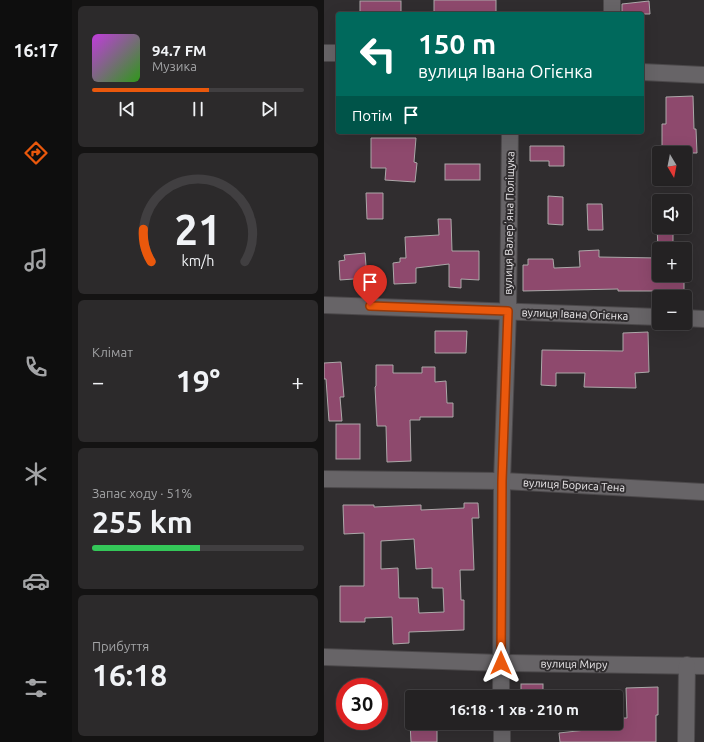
<!DOCTYPE html>
<html lang="uk">
<meta charset="utf-8">
<style>
body{margin:0;font-family:Ubuntu,sans-serif;background:#2c2a2b;color:#f1f3f6;height:100vh;display:flex;flex-direction:column;font-size:15px;white-space:nowrap}
*{box-sizing:border-box;margin:0}
p{font-size:13px;color:#a3a4a6}
.icon{flex:none;width:22px;height:22px;fill:none;stroke:currentColor;stroke-width:2;stroke-linecap:round;stroke-linejoin:round}
.map{position:relative;flex:1;overflow:hidden}
.details{display:flex;flex-direction:column;gap:6px;padding:6px;background:#141313;width:252px}
.details>*{flex:none}
.top-card{position:absolute;left:12px;top:12px;width:308px;height:122px;border-radius:4px;box-shadow:0 4px 16px #0002,0 0 0 1px #413f41;background:#00695c;color:#fff;overflow:hidden}
.needle{width:26px;rotate:170deg}
.fabs{position:absolute;left:328px;top:146px;display:grid;gap:8px}
.fabs a{display:grid;place-items:center;width:40px;height:40px;border-radius:4px;background:#242223;box-shadow:0 4px 16px #0002,0 0 0 1px #413f41;font-size:20px}
.speed{position:absolute;left:12px;top:678px;display:flex;gap:8px;font-size:20px;font-weight:700;text-align:center}
.speed>*{display:grid;place-content:center;width:52px;height:52px;border-radius:50%;background:#242223;box-shadow:0 4px 16px #0002,0 0 0 1px #413f41;line-height:1}
.speed .limit{border:6px solid #d22;background:#fff;color:#111}
.pin{position:absolute;display:grid;place-items:center;width:34px;height:34px;color:#fff;margin:-41px -17px;border-radius:50% 50% 50% 0;rotate:-45deg;box-shadow:0 0 4px #0007}
.pin .icon{rotate:45deg}
.me{position:absolute;width:44px;margin:-22px;rotate:0deg;stroke-linejoin:round;filter:drop-shadow(0 0 3px #0008)}
.turn{display:flex;align-items:center;gap:14px;height:84px;padding:0 16px;font-size:18px}
.turn .icon{width:52px;height:52px;stroke-width:2.5}
.turn b{display:block;font-size:28px;line-height:34px}
.then{display:flex;align-items:center;height:38px;padding:0 16px;background:#0003;gap:8px;font-size:15px}
.big{font-size:30px;font-weight:600;line-height:1.1}
.details .tile{flex:1;display:flex;flex-direction:column;justify-content:center;gap:6px;min-width:0;padding:0 14px;border-radius:6px;background:#2c2a2b}
.details .dial{align-items:center;gap:0}
.dial svg{height:104px;overflow:visible;fill:none;stroke:#413f41;stroke-width:7;stroke-linecap:round;text-anchor:middle}
.dial text{fill:#f1f3f6;stroke:none}
.song{display:flex;align-items:center;gap:12px}
.cover{width:48px;height:48px;border-radius:6px;background:linear-gradient(135deg,hsl(290 70% 55%),hsl(110 70% 35%))}
.played{height:4px;border-radius:2px;background:linear-gradient(90deg,#ea580c 55%,#413f41 55%)}
.keys{display:flex;justify-content:space-around;direction:ltr}
.heat{display:flex;justify-content:space-between;align-items:center;font-size:22px;direction:ltr}
.charge{height:6px;border-radius:3px;background:linear-gradient(90deg,#34c759 51%,#413f41 0)}
.trip{position:absolute;left:81px;top:690px;width:218px;height:40px;border-radius:4px;background:#242223;box-shadow:0 4px 16px #0002,0 0 0 1px #413f41;font-weight:600;line-height:40px;text-align:center}
main{display:flex;flex:1;min-height:0}
.tabs{display:flex;flex-direction:column;width:72px;justify-content:space-around;align-items:center;background:#0e0e0e;color:#a3a4a6}
.tabs .icon{width:28px;height:28px}
.tabs .current{color:#ea580c}
.tabs b{font-size:18px;color:#f1f3f6}
.map>svg:first-child{display:block}
.building{fill:#8e496d;stroke:#aca8a9;fill-rule:evenodd}
.lines{fill:none;stroke-linecap:round;stroke-linejoin:round}
.minor-casing{stroke:#4b484a;stroke-width:18}
.minor{stroke:#676467;stroke-width:16}
.route-casing{stroke:#983908;stroke-width:10}
.route{stroke:#ea580c;stroke-width:7}
.labels{text-anchor:middle;stroke-width:4;stroke-linejoin:round;paint-order:stroke}
.street-label{font-size:11px;fill:#eceaec;stroke:#302d2f}
</style>
<main>
<nav class="tabs">
<b>16:17</b>
<svg class="icon current" aria-label="directions" viewBox="0 0 24 24"><path d="M12 3l9 9-9 9-9-9zM9 14v-3h6M13 9l2 2-2 2"/></svg>
<svg class="icon" aria-label="music" viewBox="0 0 24 24"><path d="M9 18V5l10-2v13"/><circle cx="6" cy="18" r="3"/><circle cx="16" cy="16" r="3"/></svg>
<svg class="icon" aria-label="phone" viewBox="0 0 24 24"><path d="M5 4h4l2 5-3 2q2 4 5 5l2-3 5 2v4C11 20 4 13 5 4z"/></svg>
<svg class="icon" aria-label="climate" viewBox="0 0 24 24"><path d="M12 3v18M4 7l16 10M4 17L20 7"/></svg>
<svg class="icon" aria-label="car" viewBox="0 0 24 24"><path d="M5 17H2v-5l4-1 3-4h7l3 4 3 1v5h-3M9 17h6M6 11h13"/><circle cx="7" cy="17" r="2"/><circle cx="17" cy="17" r="2"/></svg>
<svg class="icon" aria-label="filters" viewBox="0 0 24 24"><path d="M4 7h16M4 17h16"/><circle cx="9" cy="7" r="2"/><circle cx="15" cy="17" r="2"/></svg>
</nav>
<section class="details">
<div class="tile">
<div class="song"><i class="cover"></i><div><b>94.7 FM</b><p>Музика</p></div></div>
<div class="played"></div>
<div class="keys"><svg class="icon" aria-label="previous" viewBox="0 0 24 24"><path d="M18 5L8 12l10 7zM5 5v14"/></svg><svg class="icon" aria-label="pause" viewBox="0 0 24 24"><path d="M8 5v14M16 5v14"/></svg><svg class="icon" aria-label="next" viewBox="0 0 24 24"><path d="M6 5l10 7-10 7zM19 5v14"/></svg></div>
</div>
<div class="tile dial"><svg viewBox="0 0 100 80">
<path d="M14 69A42 42 0 1 1 86 69"/>
<path d="M14 69A42 42 0 0 1 8 44" stroke="#ea580c"/>
<text x="50" y="56" font-size="32" font-weight="700">21</text>
<text x="50" y="72" font-size="11">km/h</text>
</svg></div>
<div class="tile"><p>Клімат</p>
<div class="heat"><a>−</a><b class="big">19°</b><a>+</a></div>
</div>
<div class="tile"><p>Запас ходу · 51%</p><b class="big">255 km</b><div class="charge"></div></div>
<div class="tile"><p>Прибуття</p><b class="big">16:18</b></div>
</section>
<div class="map">
<svg width="380" height="742" viewBox="0 0 380 742">
<rect width="100%" height="100%" fill="#302d2f"/>
<g class="building">
<rect x="110" y="0" width="62" height="14"/>
<rect x="36" y="1" width="41" height="13"/>
<path d="M325,1L326,14H298V4Z"/>
<path d="M369,96L370,129H372L373,153H338V124H342V97Z"/>
<path d="M47,138H92L90,162L93,163L91,182L61,180L62,168H47Z"/>
<path d="M206,146H240V166H225V161H206Z"/>
<rect x="121" y="164" width="35" height="16"/>
<path d="M42,193H59V219H43Z"/>
<path d="M224,196L239,197V225L224,224Z"/>
<path d="M263,204H278L279,230H264Z"/>
<path d="M114,219H127L128,251H155V280L137,279V288L125,287V264L92,268V283L70,284L69,263L76,262V258H82L81,237L115,235Z"/>
<path d="M333,227H349V248H334Z"/>
<path d="M275,250V257L335,258V275H360V293H329V291H294V289L199,291V265H204V259H229L230,268L256,267L255,251Z"/>
<path d="M41,253L43,278L16,280L15,261L21,260L20,255Z"/>
<path d="M111,331H143L142,353H111Z"/>
<path d="M324,332L325,372L311,373L312,388L260,387L261,373H232V386L217,385L218,350L299,351V333Z"/>
<path d="M17,362L20,397H16L18,421H5L2,379H0V363Z"/>
<path d="M52,365H69V373H98V367H111V382L122,381L123,403H129V417H96V420H86L87,461L63,462L62,426H53L51,387L52,386Z"/>
<rect x="12" y="424" width="24" height="35"/>
<path d="M140,503H154L155,518H148L150,570H136L137,600H140V630L85,632V643L69,644L68,617L41,618V622H16V586H40V533L20,534L19,505H50V507L97,505V510L140,508ZM90,539L92,569L108,568V588H119L120,612L95,613L94,598H75L74,568L57,569V541Z"/>
<rect x="197" y="684" width="22" height="13"/>
<path d="M334,687V715H332V742H236L235,733L262,730V728L277,727V723H292V718H303L302,688Z"/>
<path d="M86,723H113V742H87Z"/>
</g>
<g class="lines">
<defs>
<g id="minor">
<path d="M288,14V0"/>
<path d="M0,53H14"/>
<path d="M318,72L380,75"/>
<path d="M0,305L335,317"/>
<path d="M361,318L380,319"/>
<path d="M0,479L178,481L380,492"/>
<path d="M0,657L177,663L380,666"/>
<path d="M177,697L178,481L184,311L186,132"/>
<path d="M178,723V742"/>
<path d="M362,742L363,665"/>
</g>
</defs>
<use href="#minor" class="minor-casing"/>
<use href="#minor" class="minor"/>
</g>
<g class="lines">
<defs>
<path id="route" d="M46,306L184,311L178,481L177,663"/>
</defs>
<use href="#route" class="route-casing"/>
<use href="#route" class="route"/>
</g>
<g class="labels">
<g class="street-label">
<text transform="translate(185 223) rotate(-89)" y="4">вулиця Валерʼяна Поліщука</text>
<text transform="translate(251 314) rotate(2)" y="4">вулиця Івана Огієнка</text>
<text transform="translate(250 485) rotate(3)" y="4">вулиця Бориса Тена</text>
<text transform="translate(250 664) rotate(1)" y="4">вулиця Миру</text>
</g>
</g>
</svg>
<div class="fabs">
<a><svg class="needle" viewBox="-14 -14 28 28"><path d="M0-13l5 13h-10z" fill="#e53935"/><path d="M0 13l5-13h-10z" fill="#a3a4a6"/></svg></a>
<a><svg class="icon" aria-label="sound" viewBox="0 0 24 24"><path d="M4 9h4l5-4v14l-5-4H4zM17 9q2 3 0 6"/></svg></a>
<a>+</a>
<a>−</a>
</div>
<div class="speed"><div class="limit">30</div></div>
<div class="pin" style="left:46px;top:306px;background:#d93025"><svg class="icon" aria-label="arrive" viewBox="0 0 24 24"><path d="M6 21V4h12l-3 4 3 4H6"/></svg></div>
<svg class="me" style="left:177px;top:663px" viewBox="-20 -20 40 40"><path d="M0-17L14 15 0 8-14 15z" fill="#ea580c" stroke="#fff" stroke-width="4"/></svg>
<div class="trip">16:18 · 1 хв · 210 m</div>
<div class="top-card">
<div class="turn"><svg class="icon" aria-label="left" viewBox="0 0 24 24"><path d="M17 20v-9H6M10 6l-5 5 5 5"/></svg><div><b>150 m</b>вулиця Івана Огієнка</div></div>
<div class="then">Потім<svg class="icon" aria-label="arrive" viewBox="0 0 24 24"><path d="M6 21V4h12l-3 4 3 4H6"/></svg></div>
</div>
</div>
</main>
